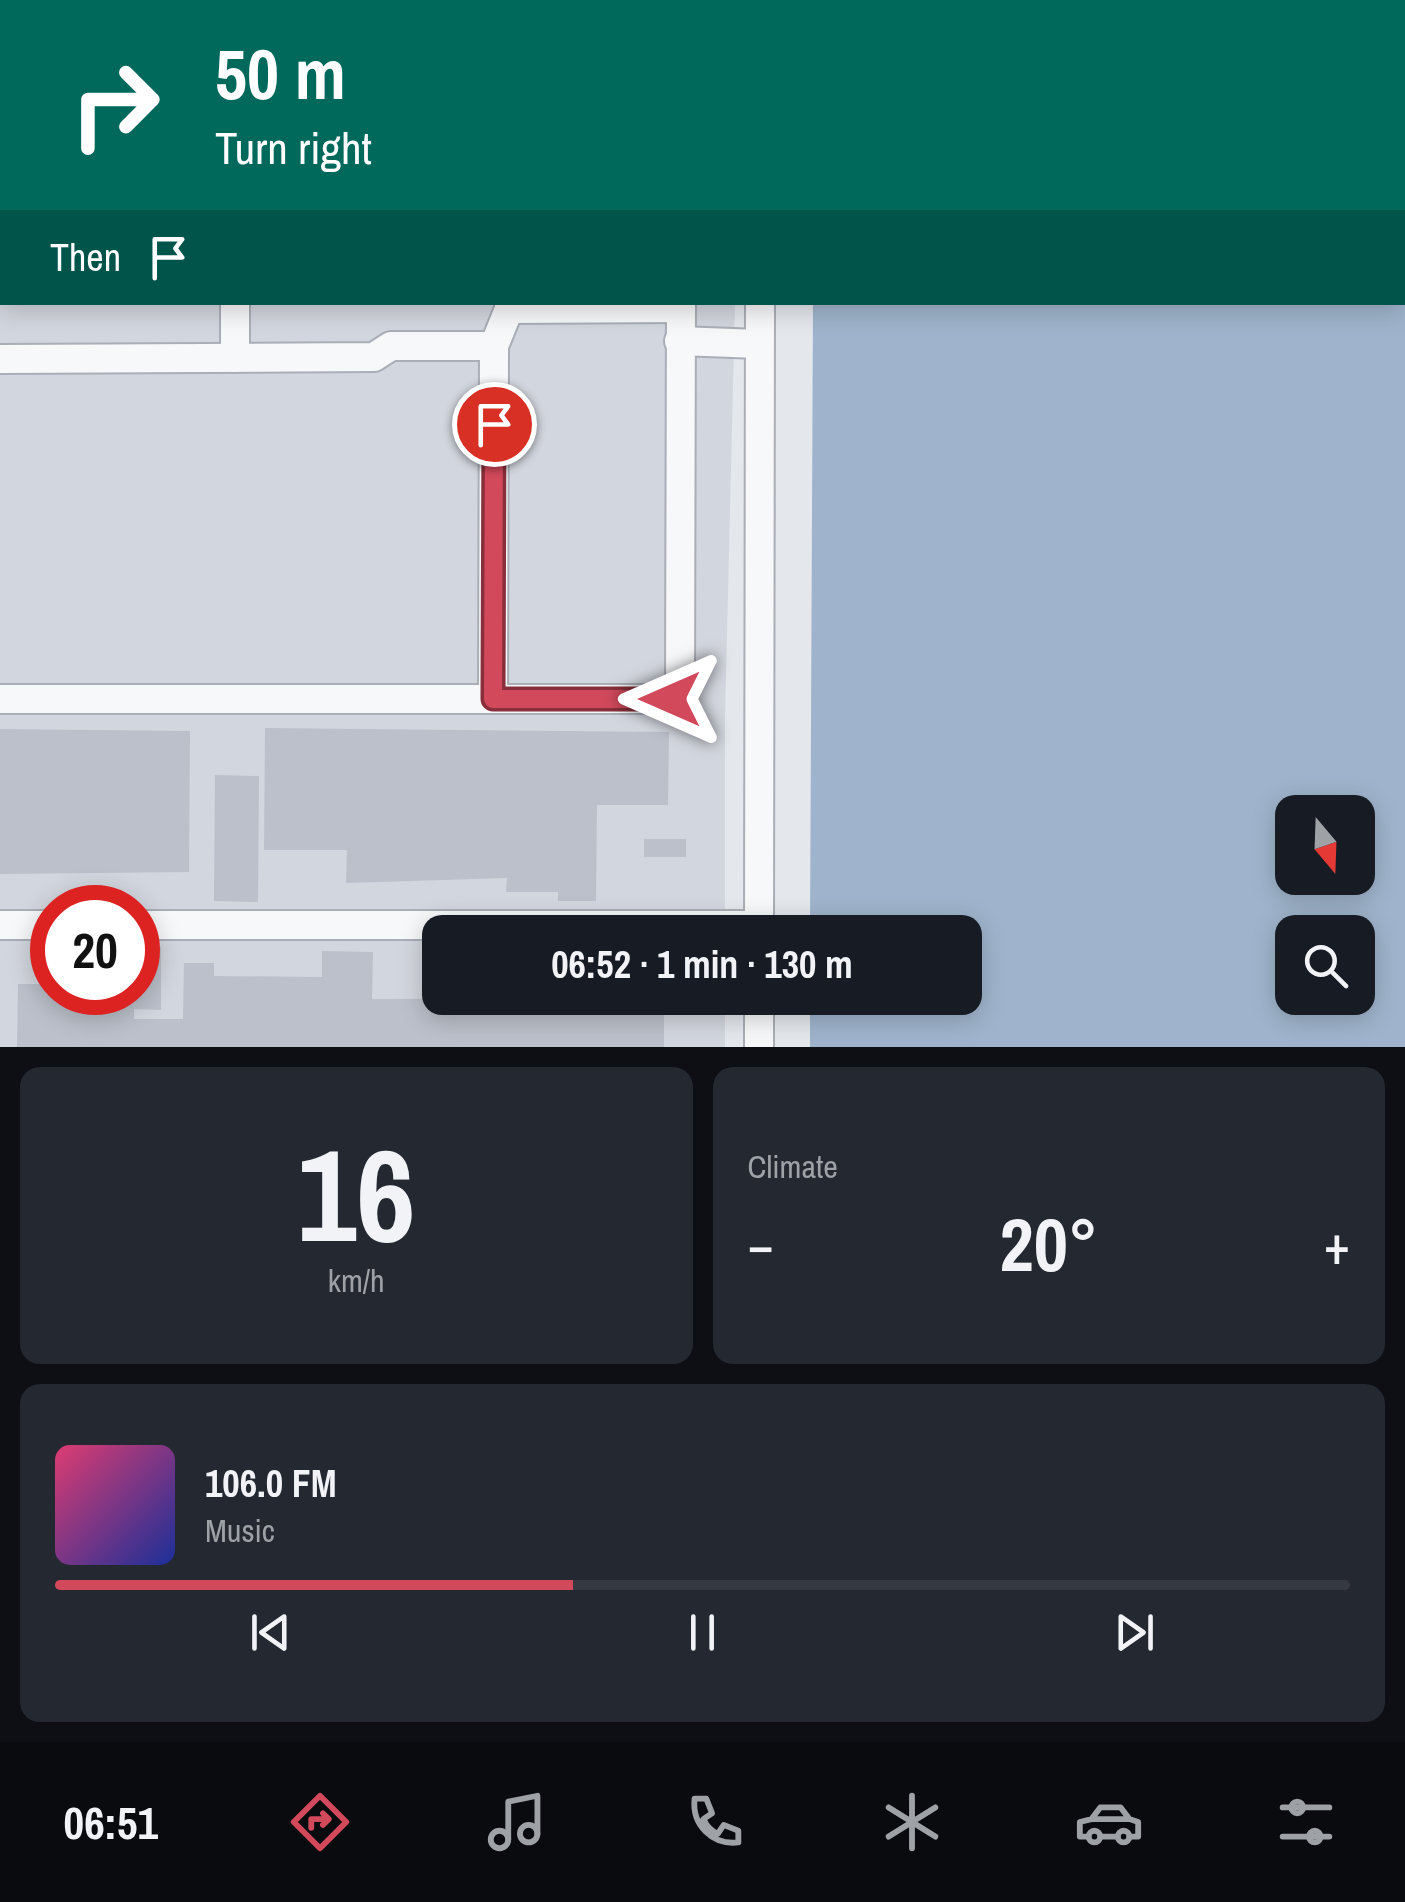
<!DOCTYPE html>
<meta charset="utf-8">
<style>
body{margin:0;font-family:"Archivo Narrow",sans-serif;background:#242831;color:#f1f3f6;height:100vh;display:flex;flex-direction:column;font-size:38px;white-space:nowrap}
*{box-sizing:border-box;margin:0}
p{font-size:32px;color:#9ea1a6}
.icon{flex:none;width:55px;height:55px;fill:none;stroke:currentColor;stroke-width:2;stroke-linecap:round;stroke-linejoin:round}
.map{position:relative;height:1047px;overflow:hidden}
.details{display:flex;flex-direction:column;gap:20px;padding:20px;background:#0d0f14;flex:1}
.details>*{flex:none}
.top-card{position:absolute;left:0px;top:0px;width:1405px;height:305px;box-shadow:0 5px 25px #0003;background:#00695c;color:#fff;overflow:hidden}
.needle{width:65px;rotate:161deg}
.buttons{position:absolute;left:1275px;top:795px;display:grid;gap:20px}
.buttons a{display:grid;place-items:center;width:100px;height:100px;border-radius:20px;background:#171b24;box-shadow:0 5px 25px #0003;font-size:50px}
.speed{position:absolute;left:30px;top:885px;display:flex;gap:20px;font-size:50px;font-weight:700;text-align:center}
.speed>*{display:grid;place-content:center;width:130px;height:130px;border-radius:50%;background:#171b24;box-shadow:0 5px 25px #0003;line-height:1}
.speed .limit{border:15px solid #d22;background:#fff;color:#111}
.pin{position:absolute;display:grid;place-items:center;width:85px;height:85px;color:#fff;margin:-42px;border:5px solid #fff;border-radius:50%;box-shadow:0 2px 10px #0007}
.me{position:absolute;width:110px;margin:-55px;rotate:270deg;stroke-linejoin:round;filter:drop-shadow(0 0 8px #0008)}
.turn{display:flex;align-items:center;gap:35px;height:210px;padding:0 50px;font-size:45px}
.turn .icon{width:130px;height:130px;stroke-width:2.5}
.turn b{display:block;font-size:70px;line-height:85px}
.then{display:flex;align-items:center;height:95px;padding:0 50px;background:#0003;gap:20px;font-size:38px}
.big{font-size:75px;font-weight:700;line-height:1.1}
.details .card{flex:1;display:flex;flex-direction:column;justify-content:center;gap:15px;min-width:0;padding:0 35px;border-radius:20px;background:#242831}
.details .dial{align-items:center;gap:0}
.dial b{font-size:130px;line-height:1}
.song{display:flex;align-items:center;gap:30px}
.cover{width:120px;height:120px;border-radius:15px;background:linear-gradient(135deg,hsl(340 70% 55%),hsl(230 70% 35%))}
.played{height:10px;border-radius:5px;background:linear-gradient(90deg,#d1495b 40%,#363941 40%)}
.keys{display:flex;justify-content:space-around;direction:ltr}
.heat{display:flex;justify-content:space-between;align-items:center;font-size:55px;direction:ltr}
.details .tiles{flex:1;display:grid;gap:20px;grid-template-columns:1fr 1fr}
.card:last-child{grid-column:span 2}
.trip{position:absolute;left:422px;top:915px;width:560px;height:100px;border-radius:20px;background:#171b24;box-shadow:0 5px 25px #0003;font-weight:700;line-height:100px;text-align:center}
.dock{display:flex;height:160px;justify-content:space-around;align-items:center;background:#090b0e;color:#9ea1a6}
.dock .icon{width:70px;height:70px}
.dock .selected{color:#d1495b}
.dock b{font-size:45px;color:#f1f3f6}
.map>svg:first-child{display:block}
.built{fill:#d2d6de;fill-rule:evenodd}
.water{fill:#9fb4cc;fill-rule:evenodd}
.building{fill:#bbc0ca}
.lines{fill:none;stroke-linecap:round;stroke-linejoin:round}
.minor-casing{stroke:#a9aeb7;stroke-width:32}
.minor{stroke:#f7f8fa;stroke-width:28}
.route-casing{stroke:#882f3b;stroke-width:25}
.route{stroke:#d1495b;stroke-width:18}
</style>
<div class="map">
<svg width="1405" height="1047" viewBox="0 0 1405 1047">
<rect width="100%" height="100%" fill="#e4e7ec"/>
<g class="built">
<path d="M0,0L303,2H2V302L735,303L725,717V932H440V998H725V1047H0ZM52,908H138V992H52Z"/>
<path d="M430,0H621V2Z"/>
</g>
<path class="water" d="M838,0H1405V1047H810V998H965V932H810L813,303L1402,302V2ZM1292,812H1358V878H1292ZM1292,932H1358V998H1292Z"/>
<g class="building">
<path d="M265,728L669,732L668,805H597L596,901H558V892H506L507,878L346,883L347,850H264Z"/>
<path d="M0,729L190,731L189,872L0,874Z"/>
<path d="M215,775L259,776L258,902L214,901Z"/>
<rect x="644" y="839" width="42" height="18"/>
<path d="M138,947H161V1010L134,1009V1019H183L184,963H214V976L322,977V951L373,952L372,999L664,998V1047H17L18,984H52V992H138Z"/>
<rect x="434" y="951" width="6" height="43"/>
</g>
<g class="lines">
<defs>
<g id="minor">
<path d="M203,0L205,2"/>
<path d="M314,0L318,2"/>
<path d="M381,0L385,2"/>
<path d="M135,2V0"/>
<path d="M574,2V0"/>
<path d="M776,2V0"/>
<path d="M509,302V309L681,308"/>
<path d="M679,341L759,344"/>
<path d="M235,358V302"/>
<path d="M0,359L374,357L391,346H494L509,309"/>
<path d="M0,699H670L680,689L681,302"/>
<path d="M493,699L494,346"/>
<path d="M0,925H52"/>
<path d="M138,925H759"/>
<path d="M759,932L760,302"/>
<path d="M759,1047V998"/>
</g>
</defs>
<use href="#minor" class="minor-casing"/>
<use href="#minor" class="minor"/>
</g>
<g class="lines">
<defs>
<path id="route" d="M494,424L493,699H670"/>
</defs>
<use href="#route" class="route-casing"/>
<use href="#route" class="route"/>
</g>
</svg>
<div class="buttons">
<a><svg class="needle" viewBox="-14 -14 28 28"><path d="M0-13l5 13h-10z" fill="#e53935"/><path d="M0 13l5-13h-10z" fill="#9ea1a6"/></svg></a>
<a><svg class="icon" aria-label="search" viewBox="0 0 24 24"><circle cx="10" cy="10" r="6"/><path d="M15 15l6 6"/></svg></a>
</div>
<div class="speed"><div class="limit">20</div></div>
<div class="pin" style="left:494px;top:424px;background:#d93025"><svg class="icon" aria-label="arrive" viewBox="0 0 24 24"><path d="M6 21V4h12l-3 4 3 4H6"/></svg></div>
<svg class="me" style="left:670px;top:699px" viewBox="-20 -20 40 40"><path d="M0-17L14 15 0 8-14 15z" fill="#d1495b" stroke="#fff" stroke-width="4"/></svg>
<div class="trip">06:52 · 1 min · 130 m</div>
<div class="top-card">
<div class="turn"><svg class="icon" aria-label="right" viewBox="0 0 24 24"><path d="M7 20v-9h11M14 6l5 5-5 5"/></svg><div><b>50 m</b>Turn right</div></div>
<div class="then">Then<svg class="icon" aria-label="arrive" viewBox="0 0 24 24"><path d="M6 21V4h12l-3 4 3 4H6"/></svg></div>
</div>
</div>
<section class="details">
<div class="tiles">
<div class="card dial"><b>16</b><p>km/h</p></div>
<div class="card"><p>Climate</p>
<div class="heat"><a>−</a><b class="big">20°</b><a>+</a></div>
</div>
<div class="card">
<div class="song"><i class="cover"></i><div><b>106.0 FM</b><p>Music</p></div></div>
<div class="played"></div>
<div class="keys"><svg class="icon" aria-label="previous" viewBox="0 0 24 24"><path d="M18 5L8 12l10 7zM5 5v14"/></svg><svg class="icon" aria-label="pause" viewBox="0 0 24 24"><path d="M8 5v14M16 5v14"/></svg><svg class="icon" aria-label="next" viewBox="0 0 24 24"><path d="M6 5l10 7-10 7zM19 5v14"/></svg></div>
</div>
</div>
</section>
<nav class="dock">
<b>06:51</b>
<svg class="icon selected" aria-label="directions" viewBox="0 0 24 24"><path d="M12 3l9 9-9 9-9-9zM9 14v-3h6M13 9l2 2-2 2"/></svg>
<svg class="icon" aria-label="music" viewBox="0 0 24 24"><path d="M9 18V5l10-2v13"/><circle cx="6" cy="18" r="3"/><circle cx="16" cy="16" r="3"/></svg>
<svg class="icon" aria-label="phone" viewBox="0 0 24 24"><path d="M5 4h4l2 5-3 2q2 4 5 5l2-3 5 2v4C11 20 4 13 5 4z"/></svg>
<svg class="icon" aria-label="climate" viewBox="0 0 24 24"><path d="M12 3v18M4 7l16 10M4 17L20 7"/></svg>
<svg class="icon" aria-label="car" viewBox="0 0 24 24"><path d="M5 17H2v-5l4-1 3-4h7l3 4 3 1v5h-3M9 17h6M6 11h13"/><circle cx="7" cy="17" r="2"/><circle cx="17" cy="17" r="2"/></svg>
<svg class="icon" aria-label="filters" viewBox="0 0 24 24"><path d="M4 7h16M4 17h16"/><circle cx="9" cy="7" r="2"/><circle cx="15" cy="17" r="2"/></svg>
</nav>
